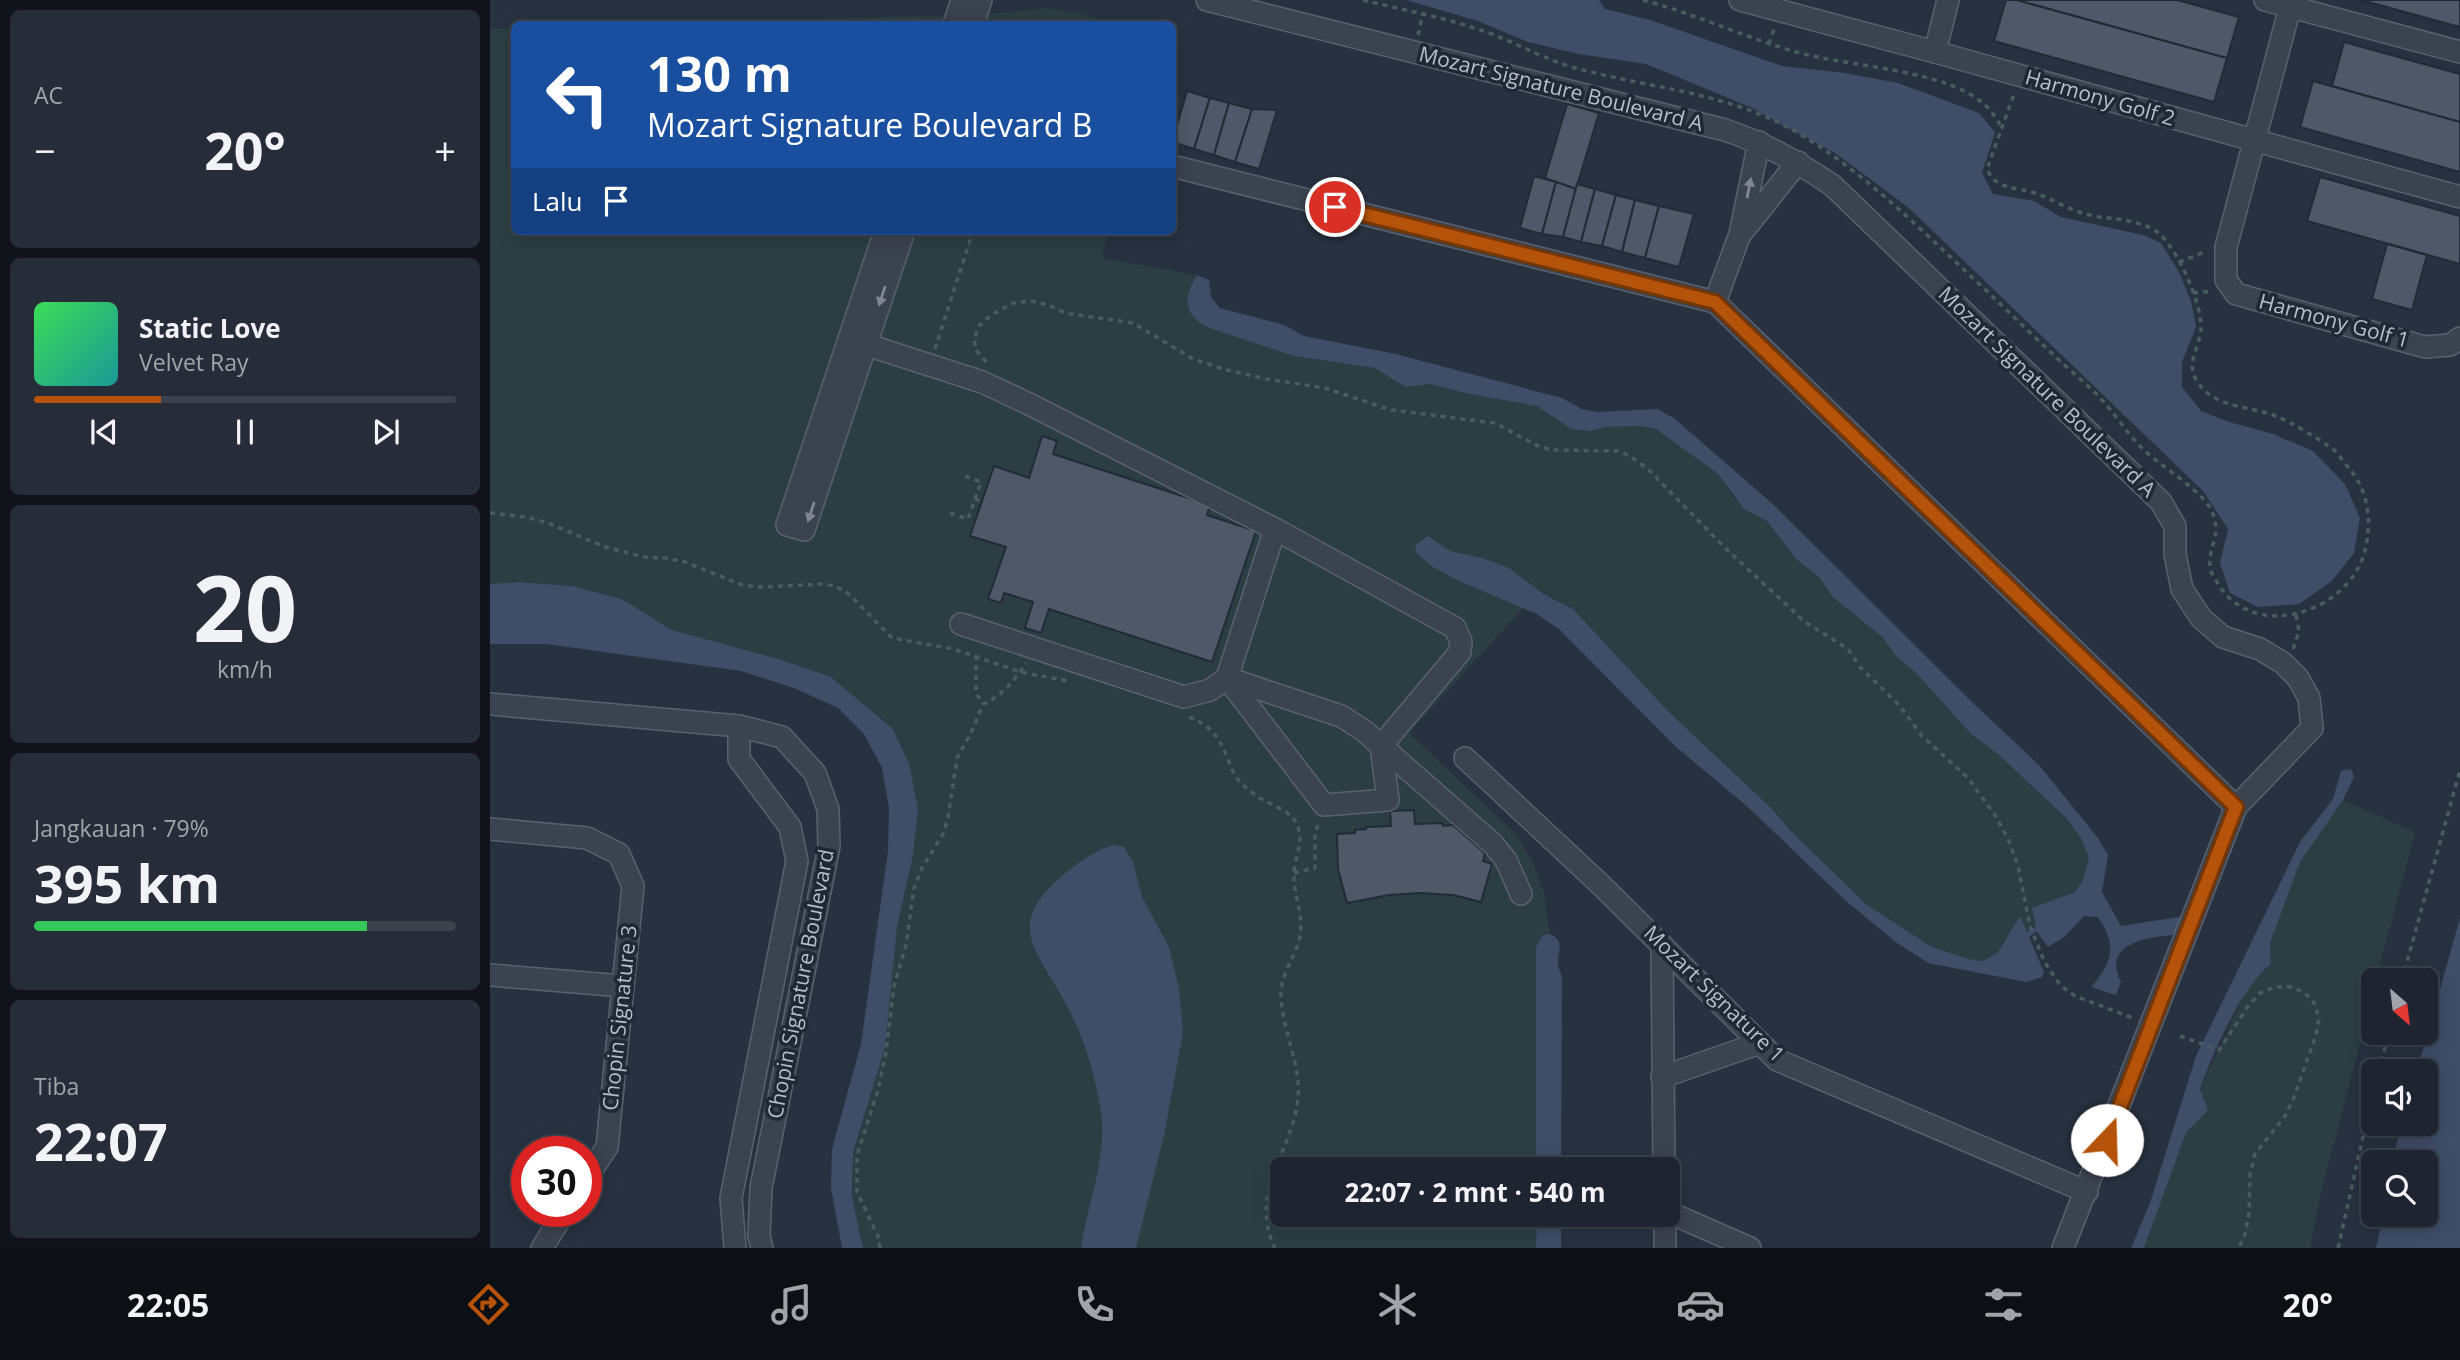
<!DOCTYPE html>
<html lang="id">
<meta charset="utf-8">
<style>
body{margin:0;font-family:"Open Sans",sans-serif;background:#262d38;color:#f1f3f6;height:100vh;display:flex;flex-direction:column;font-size:26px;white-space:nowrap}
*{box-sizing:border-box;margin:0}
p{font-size:23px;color:#a1a5ab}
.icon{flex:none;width:38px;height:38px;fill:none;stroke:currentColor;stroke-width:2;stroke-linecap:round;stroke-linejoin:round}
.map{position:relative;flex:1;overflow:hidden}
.panel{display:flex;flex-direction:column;gap:10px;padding:10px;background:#10141a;width:490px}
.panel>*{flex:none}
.guide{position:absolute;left:21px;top:21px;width:665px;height:214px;border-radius:10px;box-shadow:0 4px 18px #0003,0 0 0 2px #3c424c;background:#1a4fa0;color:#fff;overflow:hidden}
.needle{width:46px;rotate:152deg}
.controls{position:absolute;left:1871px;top:968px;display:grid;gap:14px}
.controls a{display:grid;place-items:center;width:77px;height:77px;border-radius:10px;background:#1e2530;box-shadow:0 4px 18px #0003,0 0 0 2px #3c424c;font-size:35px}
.speed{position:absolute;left:21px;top:1136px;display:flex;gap:14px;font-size:35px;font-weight:700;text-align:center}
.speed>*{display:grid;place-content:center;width:91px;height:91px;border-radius:50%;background:#1e2530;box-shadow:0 4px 18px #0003,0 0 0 2px #3c424c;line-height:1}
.speed .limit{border:10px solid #d22;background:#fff;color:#111}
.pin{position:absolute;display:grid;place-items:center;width:60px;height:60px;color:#fff;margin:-30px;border:4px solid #fff;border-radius:50%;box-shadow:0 2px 7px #0007}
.me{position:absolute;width:77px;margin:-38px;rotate:21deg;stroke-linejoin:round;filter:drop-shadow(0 0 5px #0008)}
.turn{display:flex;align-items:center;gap:24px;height:147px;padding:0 21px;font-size:32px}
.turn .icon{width:91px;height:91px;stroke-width:2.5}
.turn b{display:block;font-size:49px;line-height:60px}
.then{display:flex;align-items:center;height:66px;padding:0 21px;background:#0003;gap:14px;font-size:26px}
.big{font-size:52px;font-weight:700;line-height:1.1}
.panel .tile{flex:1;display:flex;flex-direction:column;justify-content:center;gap:10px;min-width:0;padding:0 24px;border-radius:10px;background:#262d38}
.panel .dial{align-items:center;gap:0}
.dial b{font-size:91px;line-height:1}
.song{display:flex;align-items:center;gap:21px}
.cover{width:84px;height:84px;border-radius:10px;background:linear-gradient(135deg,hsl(130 70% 55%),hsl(180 70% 35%))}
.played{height:7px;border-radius:4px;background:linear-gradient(90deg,#b45309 30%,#3c424c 30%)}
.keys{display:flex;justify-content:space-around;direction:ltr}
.heat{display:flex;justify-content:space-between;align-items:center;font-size:38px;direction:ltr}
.charge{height:10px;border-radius:5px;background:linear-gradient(90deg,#34c759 79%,#3c424c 0)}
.trip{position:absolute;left:780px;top:1157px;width:410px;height:70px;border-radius:10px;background:#1e2530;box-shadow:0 4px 18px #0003,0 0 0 2px #3c424c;font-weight:700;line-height:70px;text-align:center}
.tab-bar{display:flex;height:112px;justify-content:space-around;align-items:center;background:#0c0f13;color:#a1a5ab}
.tab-bar .icon{width:49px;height:49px}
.tab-bar .current{color:#b45309}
.tab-bar b{font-size:32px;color:#f1f3f6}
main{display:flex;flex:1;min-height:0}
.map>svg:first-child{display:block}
.green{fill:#2b3f42}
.water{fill:#3f4d68}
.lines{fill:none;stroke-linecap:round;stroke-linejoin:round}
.stream{stroke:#3f4d68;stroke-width:5}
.building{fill:#4e5869;stroke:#222a37;stroke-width:2}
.minor-casing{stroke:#59616d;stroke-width:24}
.path{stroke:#4a5c60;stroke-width:3.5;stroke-dasharray:5 5;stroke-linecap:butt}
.minor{stroke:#3c4350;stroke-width:21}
.oneway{fill:#808793}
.route-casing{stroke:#753606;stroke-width:18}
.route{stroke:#b45309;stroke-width:12}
.labels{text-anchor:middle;stroke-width:7;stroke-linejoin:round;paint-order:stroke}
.street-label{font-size:21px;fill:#b8beca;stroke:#202835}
</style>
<main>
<section class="panel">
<div class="tile"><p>AC</p>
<div class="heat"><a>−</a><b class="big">20°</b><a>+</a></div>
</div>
<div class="tile">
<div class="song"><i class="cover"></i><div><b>Static Love</b><p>Velvet Ray</p></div></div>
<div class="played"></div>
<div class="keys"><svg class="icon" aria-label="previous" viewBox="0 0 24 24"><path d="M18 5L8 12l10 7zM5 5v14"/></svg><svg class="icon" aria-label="pause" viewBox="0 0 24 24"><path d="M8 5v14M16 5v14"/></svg><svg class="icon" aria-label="next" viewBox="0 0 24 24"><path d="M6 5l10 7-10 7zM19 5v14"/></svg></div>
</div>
<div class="tile dial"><b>20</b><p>km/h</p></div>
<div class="tile"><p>Jangkauan · 79%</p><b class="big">395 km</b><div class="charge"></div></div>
<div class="tile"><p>Tiba</p><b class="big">22:07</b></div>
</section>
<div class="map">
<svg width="1970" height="1248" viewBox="0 0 1970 1248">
<rect width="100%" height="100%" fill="#283140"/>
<g class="green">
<path d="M557,8L588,13L625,24H151L498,14Z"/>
<path d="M24,28V231H618L612,258L707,275L699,293L766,343L804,356L885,368L915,387L940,384L979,394L1047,406L1081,429L1100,431L1115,427L1149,426L1166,429L1228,474L1245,499L1277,521L1306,559L1329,577L1344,597L1392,637L1406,656L1427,674L1481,734L1509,755L1576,818L1591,838L1599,858L1593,880L1585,892L1542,908L1545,926L1536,932L1530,917L1508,952L1492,961L1479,959L1443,947L1376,904L1301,831L1281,808L1178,711L1083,609L992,558L960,551L973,583L1034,607L919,733L1026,834L1041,859L1054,892L1060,934L1052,935L1046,947V1169H793V1214L1047,1215L1046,1248H373L362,1197L363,1153L375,1114L407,927L423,856L428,809L402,728L341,677L289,659L182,630L132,599L82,586L28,582L0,584V29Z"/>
<path d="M1853,800L1925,832L1886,980H1883V993L1830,1197L1820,1248H1654L1696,1133L1710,1119L1714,1103L1710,1089L1758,987L1781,964L1780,943L1810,862Z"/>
</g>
<g class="water">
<path d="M916,0H1109L1115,9L1160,20L1292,66L1355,73L1408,83L1489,113L1505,132L1492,173L1503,194L1544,201L1571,217L1653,235L1671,243L1689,272L1701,301L1706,327L1692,362V387L1711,411L1739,422L1783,434L1823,451L1855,484L1870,518L1864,553L1842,581L1809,604L1768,607L1740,593L1730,563L1738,529L1713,491L1419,208L1345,153L1260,107L1156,64L1089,54L1038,42L988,21Z"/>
<path d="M707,275L719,280L721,297L730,308L794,325L814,336L906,354L1072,398L1092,409L1107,412L1168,409L1185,419L1284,505L1484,704L1549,765L1608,838L1618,855L1612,892L1631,926L1695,916L1694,934C1667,936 1609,940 1631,982L1626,995L1601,987C1623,963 1627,945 1608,917L1594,916L1574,937L1558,947L1547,932L1542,908L1585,892L1593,880L1599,858L1591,838L1576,818L1509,755L1481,734L1427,674L1406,656L1392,637L1343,597L1329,577L1306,559L1277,521L1254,509L1228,474L1166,429L1149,426L1115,427L1100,431L1081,429L1047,406L979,394L940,384L915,387L885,368L804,356L717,327C693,314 693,298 707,275Z"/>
<path d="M938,536L960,551L992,558L1019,568L1054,594L1083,609L1178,711L1281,808L1301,831L1376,904L1442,947L1479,959L1493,961L1508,952L1530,916L1554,972L1552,977L1536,982L1438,963L1407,943L1356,901L1259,808L1185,746L1069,629L1045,613L973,583L943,567L927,554L925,545Z"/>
<path d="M28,582L82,586L132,599L182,630L289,659L341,677L402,728L419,763L428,809L423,856L407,927L395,1047L363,1153L362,1197L373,1248H352L341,1188L342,1149L371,1044L398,851L399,808L392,768L374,734L348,708L304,688L251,671L56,644H0V584Z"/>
<path d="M1861,769L1864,777L1853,800L1810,862L1780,943L1781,964C1751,987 1723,1053 1710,1089L1718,1110L1696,1133L1654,1248H1641L1660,1203L1706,1056L1810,842L1843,799L1851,771Z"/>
<path d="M624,845L634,847L643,862L652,897L679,947L689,988L693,1033L674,1135L646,1248H591C598,1202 617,1159 611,1112C605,1075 595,1040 577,1006C549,951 511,927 574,874C590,862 604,850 624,845Z"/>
<path d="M1970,918V1248H1886L1893,1215L1936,1214V1162H1903L1911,1124H1936V1071H1927Z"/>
<path d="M1060,934C1074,941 1069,947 1068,959C1067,966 1070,971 1072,977L1071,1169H1046V947L1052,935Z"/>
<path d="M1047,1215H1071V1248H1046Z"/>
</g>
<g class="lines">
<path class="stream" d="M1537,935L1546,929"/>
</g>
<g class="building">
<path d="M1516,0H1527L1737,58L1724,102L1504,41Z"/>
<path d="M1527,0H1687L1749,17L1737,58Z"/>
<path d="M1871,0H1970V27Z"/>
<path d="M1854,42L1970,74V122L1842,86Z"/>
<path d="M1823,81L1970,122V172L1810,127Z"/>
<path d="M697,91L720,98L704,149L682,142Z"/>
<path d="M720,98L739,103L724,155L704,149Z"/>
<path d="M739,103L762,109L745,162L724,155Z"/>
<path d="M1077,104L1109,113L1086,189L1055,178Z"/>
<path d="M762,109L787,110L769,169L745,162Z"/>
<path d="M1044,176L1066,182L1052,234L1030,228Z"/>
<path d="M1830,177L1970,216V264L1817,221Z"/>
<path d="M1066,182L1086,189L1073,237L1052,234Z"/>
<path d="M1087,184L1105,189L1091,242L1073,237Z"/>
<path d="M1105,189L1126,195L1112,246L1091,242Z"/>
<path d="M1126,195L1145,200L1132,252L1112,246Z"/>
<path d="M1145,200L1169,206L1155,258L1132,252Z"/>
<path d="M1169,206L1204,214L1189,267L1155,258Z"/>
<path d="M1897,244L1937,255L1922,310L1882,299Z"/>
<path d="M552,436L567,441L563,454L720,505L717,515L766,531L722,662L559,609L551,633L535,628L543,602L514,593L511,603L498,599L516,547L480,536L504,466L539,478Z"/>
<path d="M924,810L925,824L952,823L953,826L963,825L995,853L993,861L1002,864L991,902L963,895L930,893L899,895L857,903L848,869L847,834L865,833V830L876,829V827L901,826L900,811Z"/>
</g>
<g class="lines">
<defs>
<g id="minor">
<path d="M717,0L1235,130C1276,144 1306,161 1342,185L1671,502L1685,526V554L1692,589L1711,618L1733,637L1770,649L1793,663L1808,678L1819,698L1822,728L1746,807L1573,1248"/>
<path d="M1250,0L1445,52L1970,197"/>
<path d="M1775,0L1970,52"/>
<path d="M1802,0L1736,247V280L1746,294L1935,347L1960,345L1970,338"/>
<path d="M464,24L472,0"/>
<path d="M483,24L491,0"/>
<path d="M1445,52L1458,0"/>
<path d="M682,166L1225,302L1746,807"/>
<path d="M1254,230L1308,162"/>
<path d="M395,231L297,525L314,530L414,231"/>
<path d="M1225,302L1250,234L1269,142"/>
<path d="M359,339L492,382L537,403L785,529L965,628L971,642L970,652L891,746L898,800L834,805L737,678"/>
<path d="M471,624L694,697L720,690L737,678L785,529"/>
<path d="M737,678L851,716L873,730L1003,844L1016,860L1031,894"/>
<path d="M0,704L249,726L292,737L325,773L338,809L339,846L271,1188L269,1236L272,1248"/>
<path d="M975,758L1110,884L1287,1060L1597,1192"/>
<path d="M0,829L97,838L129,854L143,886L117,1147L96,1179"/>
<path d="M1172,945L1174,1169"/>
<path d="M0,975L133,986"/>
<path d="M1172,1077L1270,1043"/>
<path d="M1178,1212L1260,1248"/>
<path d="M1175,1214V1248"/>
<path d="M52,1248L75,1211"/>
<path d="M245,1248L241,1198L307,861L300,827L249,759V726"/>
</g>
</defs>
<use href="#minor" class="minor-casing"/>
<g class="path">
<path d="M873,0C913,10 954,17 993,31C1023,41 1051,58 1082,67C1160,89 1237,91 1310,134C1376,174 1430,229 1486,281C1514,307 1541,334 1569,360C1583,373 1598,385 1611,399C1626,415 1638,435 1654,450C1672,467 1706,487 1719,506C1736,535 1715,547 1721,571C1722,575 1728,583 1730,587C1762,633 1830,619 1861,579C1883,552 1885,500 1862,472C1856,465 1850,456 1844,450C1833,441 1799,421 1786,416C1760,406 1726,408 1709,384C1694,364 1709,350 1711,330C1713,305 1685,241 1663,229C1636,216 1616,221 1589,212C1574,207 1560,198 1545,193C1526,187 1506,190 1497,169L1524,94"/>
<path d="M1153,0C1205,14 1254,37 1306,52C1358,67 1458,69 1496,106C1503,112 1507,120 1512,128"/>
<path d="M928,35L933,13"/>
<path d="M1279,44L1284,29"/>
<path d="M1689,262L1717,251"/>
<path d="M1703,293L1722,291"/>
<path d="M445,349L483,231"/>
<path d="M496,362L486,350L484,339L489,326L501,315L523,303L541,301L558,305L575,313L643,323L703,359L733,369L776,379L835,388L901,410L1005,423L1046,445L1061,450L1128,451L1140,456L1159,470L1233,546L1315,622L1358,649L1370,667L1409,705L1432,736L1478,778L1505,815L1519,841L1528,866L1540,926L1554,961L1570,985L1585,996L1643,1018"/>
<path d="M485,499L492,502"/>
<path d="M0,513L36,517L58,523L115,547L154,557L175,558L195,562L252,585L270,587L332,584L345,586L359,594L402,638L464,649L530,672L578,681"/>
<path d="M460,513L478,519L491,482L472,475"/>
<path d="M1803,649L1809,631L1806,615"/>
<path d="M486,655V693L493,704"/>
<path d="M699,717C722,727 727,734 737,757C740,764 742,771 746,777C752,785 761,792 770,798C781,805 798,810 805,821C816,839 805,854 804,873C803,894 814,914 810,936C806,957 790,974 791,996C792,1033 814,1068 807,1106C798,1156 759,1196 785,1248"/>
<path d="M804,873L825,868V834L828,824"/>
<path d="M1912,980L1970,770"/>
<path d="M1690,1036L1729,1050L1759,1005L1770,993L1785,987H1802L1815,993L1824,1003L1829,1018L1826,1035L1803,1100L1795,1116L1765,1154L1760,1175L1759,1214L1755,1234L1749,1248"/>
<path d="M1889,1071L1899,1032"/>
<path d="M390,1248L388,1236L367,1192V1155L388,1090L396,1052L404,986L416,945L424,888L432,868L453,834L458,818L467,758L481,733L493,704C512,696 525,680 536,663"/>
<path d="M1848,1248L1883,1092"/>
</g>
<use href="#minor" class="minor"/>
</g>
<defs><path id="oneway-solid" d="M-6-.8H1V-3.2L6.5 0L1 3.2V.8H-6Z" transform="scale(1.75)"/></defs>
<g class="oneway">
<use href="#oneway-solid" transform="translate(1259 188) rotate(-79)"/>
<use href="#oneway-solid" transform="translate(392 296) rotate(108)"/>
<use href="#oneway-solid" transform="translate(321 512) rotate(108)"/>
</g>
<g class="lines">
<defs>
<path id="route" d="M845,207L1225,302L1746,807L1617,1140"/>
</defs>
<use href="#route" class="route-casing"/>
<use href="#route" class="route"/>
</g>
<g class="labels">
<g class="street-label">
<text transform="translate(1071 89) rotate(14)" y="7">Mozart Signature Boulevard A</text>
<text transform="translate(1610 98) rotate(16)" y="7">Harmony Golf 2</text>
<text transform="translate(1844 321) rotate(15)" y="7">Harmony Golf 1</text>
<text transform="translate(1557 392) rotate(44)" y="7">Mozart Signature Boulevard A</text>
<text transform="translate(311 984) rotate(-79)" y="7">Chopin Signature Boulevard</text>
<text transform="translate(1224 994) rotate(44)" y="7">Mozart Signature 1</text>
<text transform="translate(130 1018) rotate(-84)" y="7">Chopin Signature 3</text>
</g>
</g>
</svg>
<div class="controls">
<a><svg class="needle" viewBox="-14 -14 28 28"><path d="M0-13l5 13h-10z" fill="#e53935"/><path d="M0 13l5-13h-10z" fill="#a1a5ab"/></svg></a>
<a><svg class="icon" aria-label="sound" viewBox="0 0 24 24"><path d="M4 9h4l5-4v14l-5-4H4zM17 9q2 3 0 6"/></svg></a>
<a><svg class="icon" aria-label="search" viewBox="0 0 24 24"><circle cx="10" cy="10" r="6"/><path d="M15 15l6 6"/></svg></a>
</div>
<div class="speed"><div class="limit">30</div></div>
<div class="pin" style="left:845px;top:207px;background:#d93025"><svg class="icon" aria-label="arrive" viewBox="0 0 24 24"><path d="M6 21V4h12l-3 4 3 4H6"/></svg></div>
<svg class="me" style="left:1617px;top:1140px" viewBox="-20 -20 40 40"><circle r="19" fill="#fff"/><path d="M0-13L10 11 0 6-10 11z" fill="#b45309"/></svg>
<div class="trip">22:07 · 2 mnt · 540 m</div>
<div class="guide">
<div class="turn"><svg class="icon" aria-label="left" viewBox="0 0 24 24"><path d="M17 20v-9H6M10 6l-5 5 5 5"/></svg><div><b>130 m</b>Mozart Signature Boulevard B</div></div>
<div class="then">Lalu<svg class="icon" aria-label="arrive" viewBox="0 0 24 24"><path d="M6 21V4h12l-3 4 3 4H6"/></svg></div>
</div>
</div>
</main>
<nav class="tab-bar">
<b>22:05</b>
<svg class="icon current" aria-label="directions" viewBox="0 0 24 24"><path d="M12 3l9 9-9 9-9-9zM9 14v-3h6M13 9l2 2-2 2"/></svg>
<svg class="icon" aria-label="music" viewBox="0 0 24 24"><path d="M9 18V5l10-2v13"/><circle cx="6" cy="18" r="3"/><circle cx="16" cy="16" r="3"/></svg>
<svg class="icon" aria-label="phone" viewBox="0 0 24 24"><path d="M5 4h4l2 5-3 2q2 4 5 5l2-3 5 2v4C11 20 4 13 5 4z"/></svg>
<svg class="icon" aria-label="climate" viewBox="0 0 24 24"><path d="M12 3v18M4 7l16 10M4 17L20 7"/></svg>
<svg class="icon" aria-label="car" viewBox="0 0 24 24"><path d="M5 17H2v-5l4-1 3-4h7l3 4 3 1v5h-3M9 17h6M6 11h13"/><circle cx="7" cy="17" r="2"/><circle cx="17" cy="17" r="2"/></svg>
<svg class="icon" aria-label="filters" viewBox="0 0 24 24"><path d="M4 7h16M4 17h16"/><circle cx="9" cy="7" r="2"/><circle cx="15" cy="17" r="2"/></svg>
<b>20°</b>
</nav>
